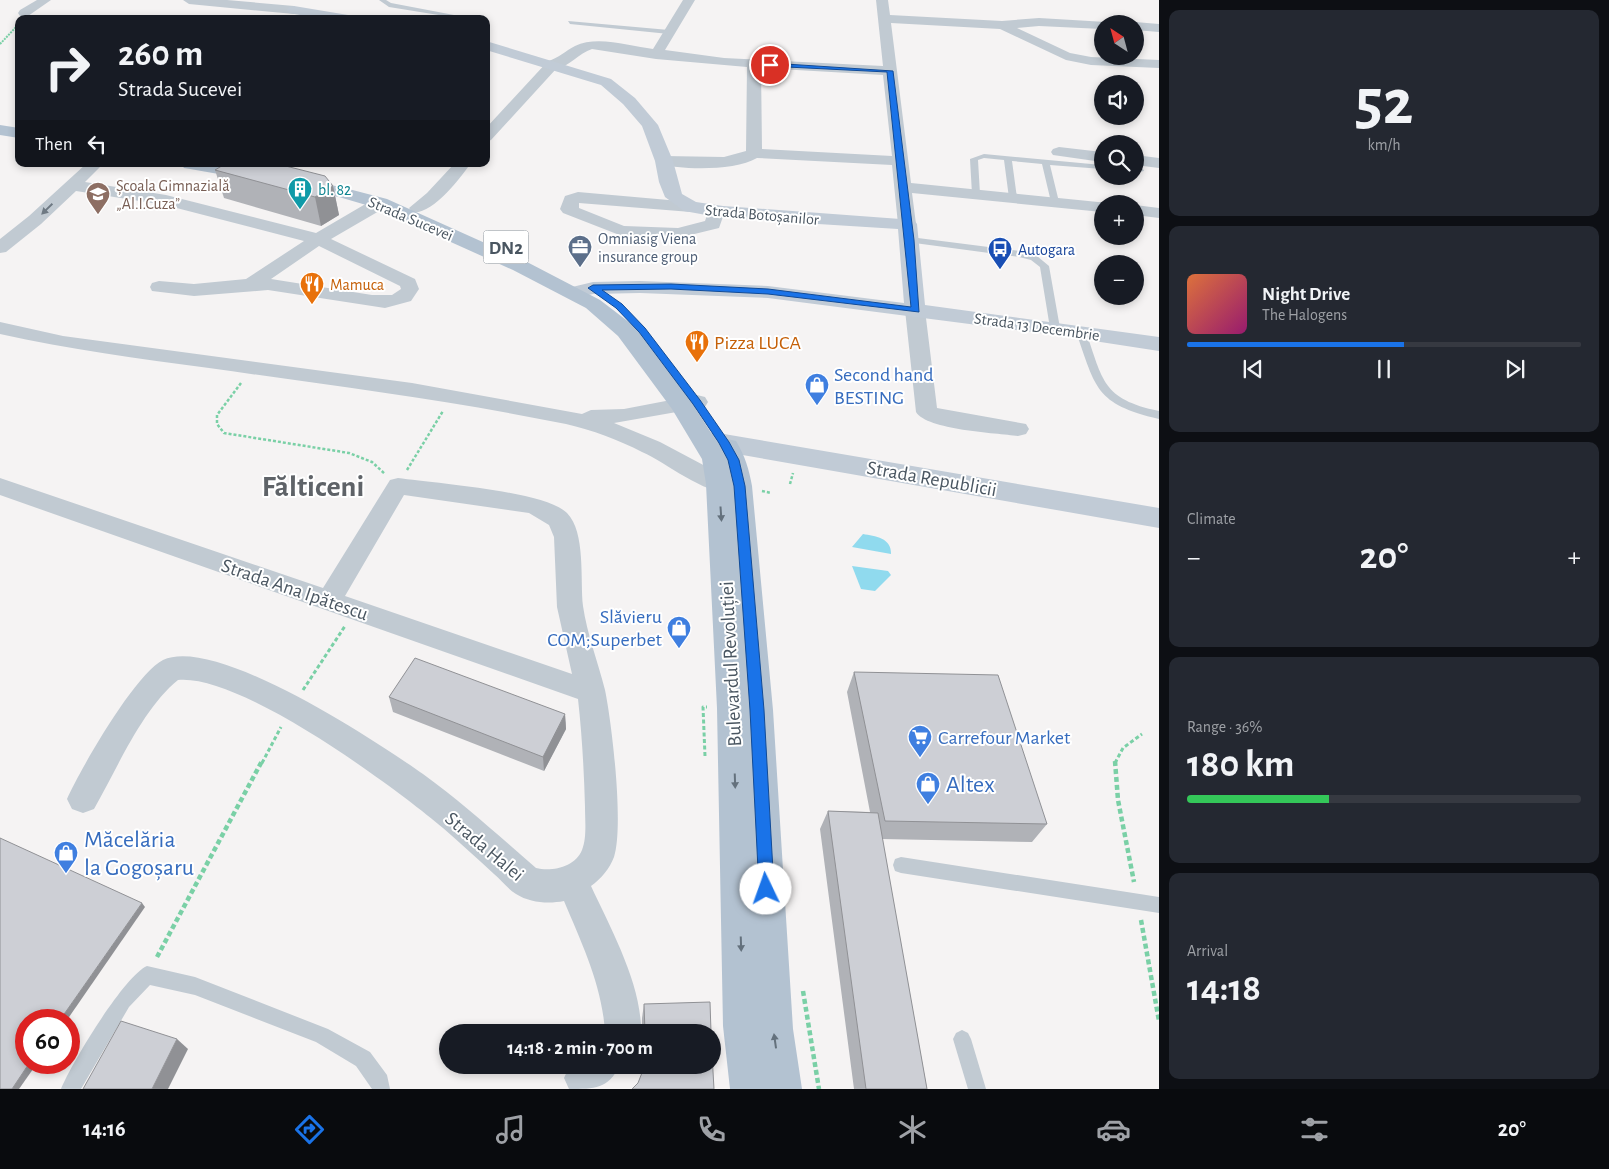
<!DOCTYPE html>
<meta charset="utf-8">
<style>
body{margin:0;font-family:"Alegreya Sans",sans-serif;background:#242831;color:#f1f3f6;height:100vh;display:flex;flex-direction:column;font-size:19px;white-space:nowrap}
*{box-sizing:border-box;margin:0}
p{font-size:16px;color:#9ea1a6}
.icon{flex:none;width:28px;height:28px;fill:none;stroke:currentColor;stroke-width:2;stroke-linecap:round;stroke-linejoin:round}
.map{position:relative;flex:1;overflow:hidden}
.drawer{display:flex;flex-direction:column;gap:10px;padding:10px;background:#0d0f14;width:450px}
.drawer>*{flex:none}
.hud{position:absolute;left:15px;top:15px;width:475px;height:152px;border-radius:10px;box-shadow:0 2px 8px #0003;background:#171b24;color:#f1f3f6;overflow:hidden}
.needle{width:32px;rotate:324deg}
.buttons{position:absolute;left:1094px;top:15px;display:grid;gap:10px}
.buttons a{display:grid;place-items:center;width:50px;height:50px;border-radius:50%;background:#171b24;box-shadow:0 2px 8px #0003;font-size:25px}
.speed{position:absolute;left:15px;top:1009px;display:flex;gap:10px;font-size:25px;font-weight:700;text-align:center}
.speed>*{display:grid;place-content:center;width:65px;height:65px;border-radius:50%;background:#171b24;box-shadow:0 2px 8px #0003;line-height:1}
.speed .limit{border:8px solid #d22;background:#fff;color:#111}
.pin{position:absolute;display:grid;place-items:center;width:42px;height:42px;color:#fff;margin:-21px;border:2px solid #fff;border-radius:50%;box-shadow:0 1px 5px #0007}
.me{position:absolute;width:55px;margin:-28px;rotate:357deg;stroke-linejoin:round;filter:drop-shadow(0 0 4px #0008)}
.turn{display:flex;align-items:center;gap:18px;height:105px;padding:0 20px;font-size:22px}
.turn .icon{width:65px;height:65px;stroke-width:2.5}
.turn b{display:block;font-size:35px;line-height:42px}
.then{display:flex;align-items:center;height:48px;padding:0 20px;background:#0003;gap:10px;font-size:19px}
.big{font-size:38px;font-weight:700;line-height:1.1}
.drawer .widget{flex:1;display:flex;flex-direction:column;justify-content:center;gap:8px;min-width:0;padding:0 18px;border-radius:10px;background:#242831}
.drawer .dial{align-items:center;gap:0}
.dial b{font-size:65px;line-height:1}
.song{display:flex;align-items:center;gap:15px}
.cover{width:60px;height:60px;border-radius:8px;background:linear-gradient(135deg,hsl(20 70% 55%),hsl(320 70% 35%))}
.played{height:5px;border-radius:2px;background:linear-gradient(90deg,#1a73e8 55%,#363941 55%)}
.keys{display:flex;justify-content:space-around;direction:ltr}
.heat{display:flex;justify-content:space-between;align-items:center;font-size:28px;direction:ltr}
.charge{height:8px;border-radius:4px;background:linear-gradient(90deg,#34c759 36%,#363941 0)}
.trip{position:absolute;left:439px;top:1024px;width:282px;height:50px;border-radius:25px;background:#171b24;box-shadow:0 2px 8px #0003;font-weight:700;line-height:50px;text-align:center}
.dock{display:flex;height:80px;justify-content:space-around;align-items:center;background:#090b0e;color:#9ea1a6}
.dock .icon{width:35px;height:35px}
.dock .on{color:#1a73e8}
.dock b{font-size:22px;color:#f1f3f6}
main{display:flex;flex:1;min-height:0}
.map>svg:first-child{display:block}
.water{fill:#90daee}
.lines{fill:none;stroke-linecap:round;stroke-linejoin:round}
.path-far3{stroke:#7ad0a6;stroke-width:2;stroke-dasharray:2 1;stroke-linecap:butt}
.path-far2{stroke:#7ad0a6;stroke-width:2.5;stroke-dasharray:3 2;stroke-linecap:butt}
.path-far1{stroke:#7ad0a6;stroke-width:3;stroke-dasharray:4 2.5;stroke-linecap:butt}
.path{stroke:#7ad0a6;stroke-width:4.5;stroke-dasharray:5 3;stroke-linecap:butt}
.lane{fill:#c1cad2;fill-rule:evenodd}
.street{fill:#c1cad2;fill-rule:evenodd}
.secondary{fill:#c1cbd6;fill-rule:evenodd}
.primary{fill:#b3c2d1;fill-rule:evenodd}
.wall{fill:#b0b2b7}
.shaded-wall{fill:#909195}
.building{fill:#cdcfd5;stroke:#909195}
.oneway{fill:#6e7983}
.oneway2{fill:#64717d}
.route{fill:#1a73e8;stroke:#114b97}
.labels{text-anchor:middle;stroke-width:4;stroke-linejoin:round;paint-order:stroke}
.far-education-label{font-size:16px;fill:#785e54;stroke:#fff;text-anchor:start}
.far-culture-label{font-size:16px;fill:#0d838f;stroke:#fff;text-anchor:start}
.far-street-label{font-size:16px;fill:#4a5661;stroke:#fff}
.far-service-label{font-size:16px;fill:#4e5e75;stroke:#fff;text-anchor:start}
.far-transit-label{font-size:16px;fill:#164399;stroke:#fff;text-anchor:start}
.far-food-label{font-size:16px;fill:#c56008;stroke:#fff;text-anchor:start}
.shield{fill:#fff;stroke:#808990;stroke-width:1}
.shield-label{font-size:19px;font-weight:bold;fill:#4a5661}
.food-label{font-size:20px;fill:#c56008;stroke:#fff;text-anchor:start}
.shop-label{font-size:20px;fill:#366cbe;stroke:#fff;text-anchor:start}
.street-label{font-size:20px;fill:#4a5661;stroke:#fff}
.near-shop-label{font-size:24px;fill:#366cbe;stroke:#fff;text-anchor:start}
.town-label{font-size:30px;font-weight:bold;fill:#5f6368;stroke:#fff}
</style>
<main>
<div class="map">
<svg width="1159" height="1089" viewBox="0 0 1159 1089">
<rect width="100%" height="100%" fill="#f5f3f3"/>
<g class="water">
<path d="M863,534C875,536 892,538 891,554L852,547Z"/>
<path d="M852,566L888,571L891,575L875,591L861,589Z"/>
</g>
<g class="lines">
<path class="path-far3" d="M0,44L18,25"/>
<g class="path-far2">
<path d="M241,383L217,415V424L224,433L349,453L372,462L385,474"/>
<path d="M407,470L443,411"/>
<path d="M790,484L793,473"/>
<path d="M762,491L771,493"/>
</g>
<g class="path-far1">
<path d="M303,690L345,626"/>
<path d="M705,756L703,707H707"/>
<path d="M262,763L281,727"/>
<path d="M1115,763L1123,748L1142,734"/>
</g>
<g class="path">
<path d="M1115,761L1118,800L1134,882"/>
<path d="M1141,920L1159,1021"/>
<path d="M157,957L262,761"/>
<path d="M803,991L819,1089"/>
</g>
<g class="lane">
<path d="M379,0H386L391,3L454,15L451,17L389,7Z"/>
<path d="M568,21L669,30L672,32L669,34L570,24Z"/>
<path d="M984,154L1102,165V169L1050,165L1059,202L1055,205L1051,202L1042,164L1012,161L1017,198L1013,201L1009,198L1004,160L984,158L978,160L980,194L976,197L972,194L970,159Z"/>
<path d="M1135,169H1143L1144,171L1135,173Z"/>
<path d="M910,237L1020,251L1037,256L1049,266L1060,328L1055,331L1050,328L1040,267L1031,260L1019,257L907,242V238Z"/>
<path d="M1081,329L1086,332C1103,380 1102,399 1159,411V419C1095,404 1096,388 1076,332Z"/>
<path d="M901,857L1159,897V913L901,873L895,871L893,865L895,859Z"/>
<path d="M147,966L195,977L328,1029L370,1052L387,1075L390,1089H372L356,1066L316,1042L195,995L150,985L129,1007L81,1089H61C71,1064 124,976 147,966Z"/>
<path d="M962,1030L968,1033L971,1039L986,1089H968L953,1039L956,1033Z"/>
</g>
<g class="street">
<path d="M37,0H51L28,16H20L18,13L20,10Z"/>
<path d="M183,0H227L294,6L300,10L294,14L189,4Z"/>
<path d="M683,0H695L665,50L724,58L883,66L876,0H888L890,15L1002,21L1039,18L1106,22L1102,24V29L1039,26L1017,28L1070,53L1091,57L1159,60V68L1091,65L1066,60L1000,29L891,23L911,183L1108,203L1102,204V212L912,193L916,224L913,228H901L898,224L892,165L757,158C735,171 683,170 658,164L656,161L658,158L664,156L724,157L746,151L747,67L656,59L592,49C579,53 569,67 556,69L491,140L486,142V128L548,61C559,58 565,51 575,46C597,35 630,46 653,49ZM761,68L883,75L892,156L762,149Z"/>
<path d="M1135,22L1159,24V32L1135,30V24H1130Z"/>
<path d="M1059,147L1102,152V162L1053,155L1051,152L1053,149Z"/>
<path d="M1135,155L1159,158V168L1135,165Z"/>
<path d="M86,164H103L85,182L166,195L316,233L374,199H386L388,203L386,207L331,239L415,279L419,289L411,301L385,308L268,290L194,296L152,291L150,287L152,283L159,281L194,284L246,279L304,241L165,205L76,191L41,224L6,252L0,253V239L29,216ZM319,246L400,286L401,289L392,295H372L271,279Z"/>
<path d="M454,164H470C460,179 431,216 412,212L409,208L427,193Z"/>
<path d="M578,192L691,202L697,203L699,207L697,211L691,212L579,203V208L624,226L678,228L705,221L710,207H722L725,211L719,228L678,238L622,236L563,213L560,209L565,196Z"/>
<path d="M1135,205L1159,208V218L1135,215Z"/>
<path d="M915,304L922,306L925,310L937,408L1026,424L1029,429L1026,434L1018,436C996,433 927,430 916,412L905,310L908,306Z"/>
<path d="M0,322L63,336L412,383L582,414L591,410L624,409L697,395L705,397L708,402L705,407L614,423L660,442L724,476L743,480L747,486L743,492C711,501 671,465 642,452C619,440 592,430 566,424C448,400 328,385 209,368C139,359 69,349 0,334Z"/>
<path d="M0,478L323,588L390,480L398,478C433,483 545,491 567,513C586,532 580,581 583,606C587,634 598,662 605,690C612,724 624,826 614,857C610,868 601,879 591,886C611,929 642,985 641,1032H605C602,985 582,944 564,901C549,904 530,903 516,894C508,889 501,880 494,874C477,858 460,843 443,828C393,786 241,674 178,680C142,709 117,769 94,809L83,813L72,809L67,799C81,768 135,674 163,660C216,635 377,742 423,774C463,803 499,836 536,868C552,872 575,867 582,850C587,838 585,820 585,807C584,771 582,735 578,699L0,495ZM404,495L529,513L549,525L554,537L557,607L572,674L345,596Z"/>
<path d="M570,1065H620C608,1089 595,1089 569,1089L564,1078Z"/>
</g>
<g class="secondary">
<path d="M294,6L348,15L355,19H322L289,13L287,10L289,7Z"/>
<path d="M486,41L611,79L635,98L658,125L673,161L682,194L696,202L723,206L914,220L917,224L925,305L1159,337V351L1055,335L768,298L640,293L593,294L575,298L568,296L565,292L568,288L593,282L640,281L768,286L904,303L898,229L723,218L684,211L665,197L659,182L655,161L642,126L623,104L601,85L486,50Z"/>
<path d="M706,433L724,434L1159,508V528L697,447L694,441L697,435Z"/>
</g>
<g class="primary">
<path d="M0,125L19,128V138L0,135Z"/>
<path d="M181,164H219L259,171L262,175L259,179L253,180L190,169L184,168Z"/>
<path d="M297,179L341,187L387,199L527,262L600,300L634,326L690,400L717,442L727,439L736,441C745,456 749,469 752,486L773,710L793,1029L802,1089H730L723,1026L717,708L706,484L702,459L672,409L618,336L586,308L513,270L373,207L339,197L291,188L288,184L291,180Z"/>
</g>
</g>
<g class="wall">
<path d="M215,170L333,186L339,215L321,226L224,198Z"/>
<path d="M854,672L1047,824L1032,842L882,839L927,1089H854L820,829L828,811L870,812L847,692Z"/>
<path d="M389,697L565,714L566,729L544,771L393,712Z"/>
<path d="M644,1004L711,1032H642V1018Z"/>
</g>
<g class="shaded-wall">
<path d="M333,186L339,215L321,226L315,197Z"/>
<path d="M565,714L566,729L544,771L543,757Z"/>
<path d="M142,903L145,907L67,1020H60Z"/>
<path d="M177,1039L188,1049L168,1089H152Z"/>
<path d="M30,1062H38L19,1089H12Z"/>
</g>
<g class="building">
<path d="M225,164H278L325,176L333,186L315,197L215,170Z"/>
<path d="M415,658L565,714L543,757L389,697Z"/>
<path d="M854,672L998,675L1047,824L885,821Z"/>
<path d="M828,811L878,813L927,1089H866Z"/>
<path d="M0,838L142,903L60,1020H26V1062H30L12,1089H0Z"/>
<path d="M710,1002L711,1032H645L644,1004Z"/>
<path d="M121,1021L177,1039L152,1089H83Z"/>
<path d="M712,1054L714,1089H632L638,1083L645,1065H712Z"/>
</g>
<defs><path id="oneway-solid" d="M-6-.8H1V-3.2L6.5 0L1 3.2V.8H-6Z" transform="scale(1.25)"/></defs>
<use class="oneway" href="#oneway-solid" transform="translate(47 209) rotate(136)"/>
<g class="oneway2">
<use href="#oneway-solid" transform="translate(721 514) rotate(86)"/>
<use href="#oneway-solid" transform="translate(735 781) rotate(88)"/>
<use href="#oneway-solid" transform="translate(741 944) rotate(88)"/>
<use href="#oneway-solid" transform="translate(775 1041) rotate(-98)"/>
</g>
<path class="route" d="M770,63L893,71L914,240L919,312L768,294L671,289L602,290L622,304L645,328L700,400L729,442L739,460L745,486L764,710L774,889L771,895L766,897L761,895L759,889L750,710L734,486L728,460L719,443L693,404L639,332L616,308L588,288L593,285L671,284L768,289L911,307L887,72L767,66Z"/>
<defs>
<symbol id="building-pin" viewBox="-11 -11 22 30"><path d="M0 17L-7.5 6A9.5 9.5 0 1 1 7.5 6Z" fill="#0f9aa8" stroke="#fff"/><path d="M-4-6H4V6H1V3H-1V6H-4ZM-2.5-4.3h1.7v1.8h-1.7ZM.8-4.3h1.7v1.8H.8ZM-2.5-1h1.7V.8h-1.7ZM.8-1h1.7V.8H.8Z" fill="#fff"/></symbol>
<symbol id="school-pin" viewBox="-11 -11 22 30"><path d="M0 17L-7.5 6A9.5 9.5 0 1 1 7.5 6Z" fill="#8d6e63" stroke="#fff"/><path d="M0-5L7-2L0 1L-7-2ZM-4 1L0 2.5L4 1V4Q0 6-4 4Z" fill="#fff"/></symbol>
<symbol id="office-pin" viewBox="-11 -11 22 30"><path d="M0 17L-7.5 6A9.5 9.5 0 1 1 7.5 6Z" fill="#5c6f8a" stroke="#fff"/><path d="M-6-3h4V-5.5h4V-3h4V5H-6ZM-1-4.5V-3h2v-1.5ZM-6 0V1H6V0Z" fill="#fff"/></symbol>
<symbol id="bus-pin" viewBox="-11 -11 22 30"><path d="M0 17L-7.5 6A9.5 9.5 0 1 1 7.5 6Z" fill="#1a4fb4" stroke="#fff"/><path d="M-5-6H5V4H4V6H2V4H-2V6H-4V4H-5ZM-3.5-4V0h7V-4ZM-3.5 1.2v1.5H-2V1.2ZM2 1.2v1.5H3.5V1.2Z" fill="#fff"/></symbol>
<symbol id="restaurant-pin" viewBox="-11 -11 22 30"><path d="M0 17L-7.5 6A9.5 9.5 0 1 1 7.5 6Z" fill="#e8710a" stroke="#fff"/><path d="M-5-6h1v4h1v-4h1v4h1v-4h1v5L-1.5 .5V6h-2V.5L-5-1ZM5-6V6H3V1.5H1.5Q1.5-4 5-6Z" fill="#fff"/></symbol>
<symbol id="shop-pin" viewBox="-11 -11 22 30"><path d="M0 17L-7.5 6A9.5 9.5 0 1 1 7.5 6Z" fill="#3f7fe0" stroke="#fff"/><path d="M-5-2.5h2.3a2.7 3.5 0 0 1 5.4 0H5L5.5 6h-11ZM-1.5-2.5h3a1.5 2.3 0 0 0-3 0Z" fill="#fff"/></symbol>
<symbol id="supermarket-pin" viewBox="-11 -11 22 30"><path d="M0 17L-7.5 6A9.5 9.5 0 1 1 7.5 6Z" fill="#3f7fe0" stroke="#fff"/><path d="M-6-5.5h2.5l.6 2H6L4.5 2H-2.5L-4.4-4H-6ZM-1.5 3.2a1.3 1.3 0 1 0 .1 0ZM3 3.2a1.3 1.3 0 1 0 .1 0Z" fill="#fff"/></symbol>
</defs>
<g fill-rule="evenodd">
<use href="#building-pin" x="286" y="175" width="28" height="38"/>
<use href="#school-pin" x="84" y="180" width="28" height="38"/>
<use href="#office-pin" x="566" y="233" width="28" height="38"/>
<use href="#bus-pin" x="986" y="235" width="28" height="38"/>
<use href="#restaurant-pin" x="298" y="270" width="28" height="38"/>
<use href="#restaurant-pin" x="683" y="328" width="28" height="38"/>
<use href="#shop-pin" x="803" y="371" width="28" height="38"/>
<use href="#shop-pin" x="665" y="614" width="28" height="38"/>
<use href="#supermarket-pin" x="906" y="723" width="28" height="38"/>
<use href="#shop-pin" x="914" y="770" width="28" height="38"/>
<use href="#shop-pin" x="52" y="839" width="28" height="38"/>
</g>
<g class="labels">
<g class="far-education-label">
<text x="116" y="191">Școala Gimnazială<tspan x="116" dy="18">„Al.I.Cuza”</tspan></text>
</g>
<g class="far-culture-label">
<text x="318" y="195">bl. 82</text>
</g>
<g class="far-street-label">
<text transform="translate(762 214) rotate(5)" y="6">Strada Botoșanilor</text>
<text transform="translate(411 218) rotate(23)" y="6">Strada Sucevei</text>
<text transform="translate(1037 326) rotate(8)" y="6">Strada 13 Decembrie</text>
</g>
<g class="far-service-label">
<text x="598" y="244">Omniasig Viena<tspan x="598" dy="18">insurance group</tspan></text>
</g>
<g class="far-transit-label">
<text x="1018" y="255">Autogara</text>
</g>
<g class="far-food-label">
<text x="330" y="290">Mamuca</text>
</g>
<rect class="shield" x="483.5" y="230.5" width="45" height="33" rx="4"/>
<g class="shield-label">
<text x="506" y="254">DN2</text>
</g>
<g class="food-label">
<text x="714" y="349">Pizza LUCA</text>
</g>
<g class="shop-label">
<text x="834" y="381">Second hand<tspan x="834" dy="23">BESTING</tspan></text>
<text x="662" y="623" text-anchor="end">Slăvieru<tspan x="662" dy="23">COM;Superbet</tspan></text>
<text x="938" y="744">Carrefour Market</text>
</g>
<g class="street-label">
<text transform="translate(932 478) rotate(10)" y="7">Strada Republicii</text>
<text transform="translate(295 589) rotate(19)" y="7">Strada Ana Ipătescu</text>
<text transform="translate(730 664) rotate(-93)" y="7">Bulevardul Revoluției</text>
<text transform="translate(485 846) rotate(40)" y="7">Strada Halei</text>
</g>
<g class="near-shop-label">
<text x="946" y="792">Altex</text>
<text x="84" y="847">Măcelăria<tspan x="84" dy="28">la Gogoșaru</tspan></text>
</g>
<g class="town-label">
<text x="313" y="496">Fălticeni</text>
</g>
</g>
</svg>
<div class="buttons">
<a><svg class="needle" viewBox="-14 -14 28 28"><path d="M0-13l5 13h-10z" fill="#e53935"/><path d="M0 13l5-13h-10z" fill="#9ea1a6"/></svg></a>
<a><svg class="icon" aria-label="sound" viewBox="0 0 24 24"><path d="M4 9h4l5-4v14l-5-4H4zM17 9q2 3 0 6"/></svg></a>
<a><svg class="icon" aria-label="search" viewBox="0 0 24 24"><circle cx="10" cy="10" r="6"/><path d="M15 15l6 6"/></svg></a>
<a>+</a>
<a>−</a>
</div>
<div class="speed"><div class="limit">60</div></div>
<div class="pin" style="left:770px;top:65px;background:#d93025"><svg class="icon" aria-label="arrive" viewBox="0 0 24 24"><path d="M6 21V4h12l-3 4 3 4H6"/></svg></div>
<svg class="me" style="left:766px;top:889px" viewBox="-20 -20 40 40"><circle r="19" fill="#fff"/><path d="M0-13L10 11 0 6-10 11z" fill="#1a73e8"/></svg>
<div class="trip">14:18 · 2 min · 700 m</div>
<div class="hud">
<div class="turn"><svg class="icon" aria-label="right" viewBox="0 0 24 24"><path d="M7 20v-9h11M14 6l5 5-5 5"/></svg><div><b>260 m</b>Strada Sucevei</div></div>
<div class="then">Then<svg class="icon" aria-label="left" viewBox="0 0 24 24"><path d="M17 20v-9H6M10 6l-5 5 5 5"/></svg></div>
</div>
</div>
<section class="drawer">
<div class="widget dial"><b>52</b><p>km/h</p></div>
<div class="widget">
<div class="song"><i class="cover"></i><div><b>Night Drive</b><p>The Halogens</p></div></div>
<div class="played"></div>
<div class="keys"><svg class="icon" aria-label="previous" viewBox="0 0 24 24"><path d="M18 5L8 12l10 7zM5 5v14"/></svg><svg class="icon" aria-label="pause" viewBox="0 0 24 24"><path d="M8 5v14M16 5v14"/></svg><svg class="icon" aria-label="next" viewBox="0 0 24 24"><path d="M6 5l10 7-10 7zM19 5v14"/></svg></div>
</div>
<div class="widget"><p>Climate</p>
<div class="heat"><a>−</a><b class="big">20°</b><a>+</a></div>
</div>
<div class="widget"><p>Range · 36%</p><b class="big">180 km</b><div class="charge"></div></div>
<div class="widget"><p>Arrival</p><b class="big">14:18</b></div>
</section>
</main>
<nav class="dock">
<b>14:16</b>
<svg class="icon on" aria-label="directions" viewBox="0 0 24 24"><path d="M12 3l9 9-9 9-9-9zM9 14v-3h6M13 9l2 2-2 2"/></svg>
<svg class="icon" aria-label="music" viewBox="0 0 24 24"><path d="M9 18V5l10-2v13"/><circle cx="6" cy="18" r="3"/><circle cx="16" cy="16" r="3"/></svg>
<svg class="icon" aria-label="phone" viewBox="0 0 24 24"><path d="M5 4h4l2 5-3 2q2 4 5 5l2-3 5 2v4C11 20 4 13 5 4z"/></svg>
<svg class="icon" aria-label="climate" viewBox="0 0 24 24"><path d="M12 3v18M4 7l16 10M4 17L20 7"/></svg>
<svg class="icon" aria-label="car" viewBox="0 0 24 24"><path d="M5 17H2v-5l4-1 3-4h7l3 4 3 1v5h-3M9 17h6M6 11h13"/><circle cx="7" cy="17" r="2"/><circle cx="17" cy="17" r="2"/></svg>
<svg class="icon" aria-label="filters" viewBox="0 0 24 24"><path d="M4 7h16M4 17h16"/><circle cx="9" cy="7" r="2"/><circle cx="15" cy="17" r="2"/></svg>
<b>20°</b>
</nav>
